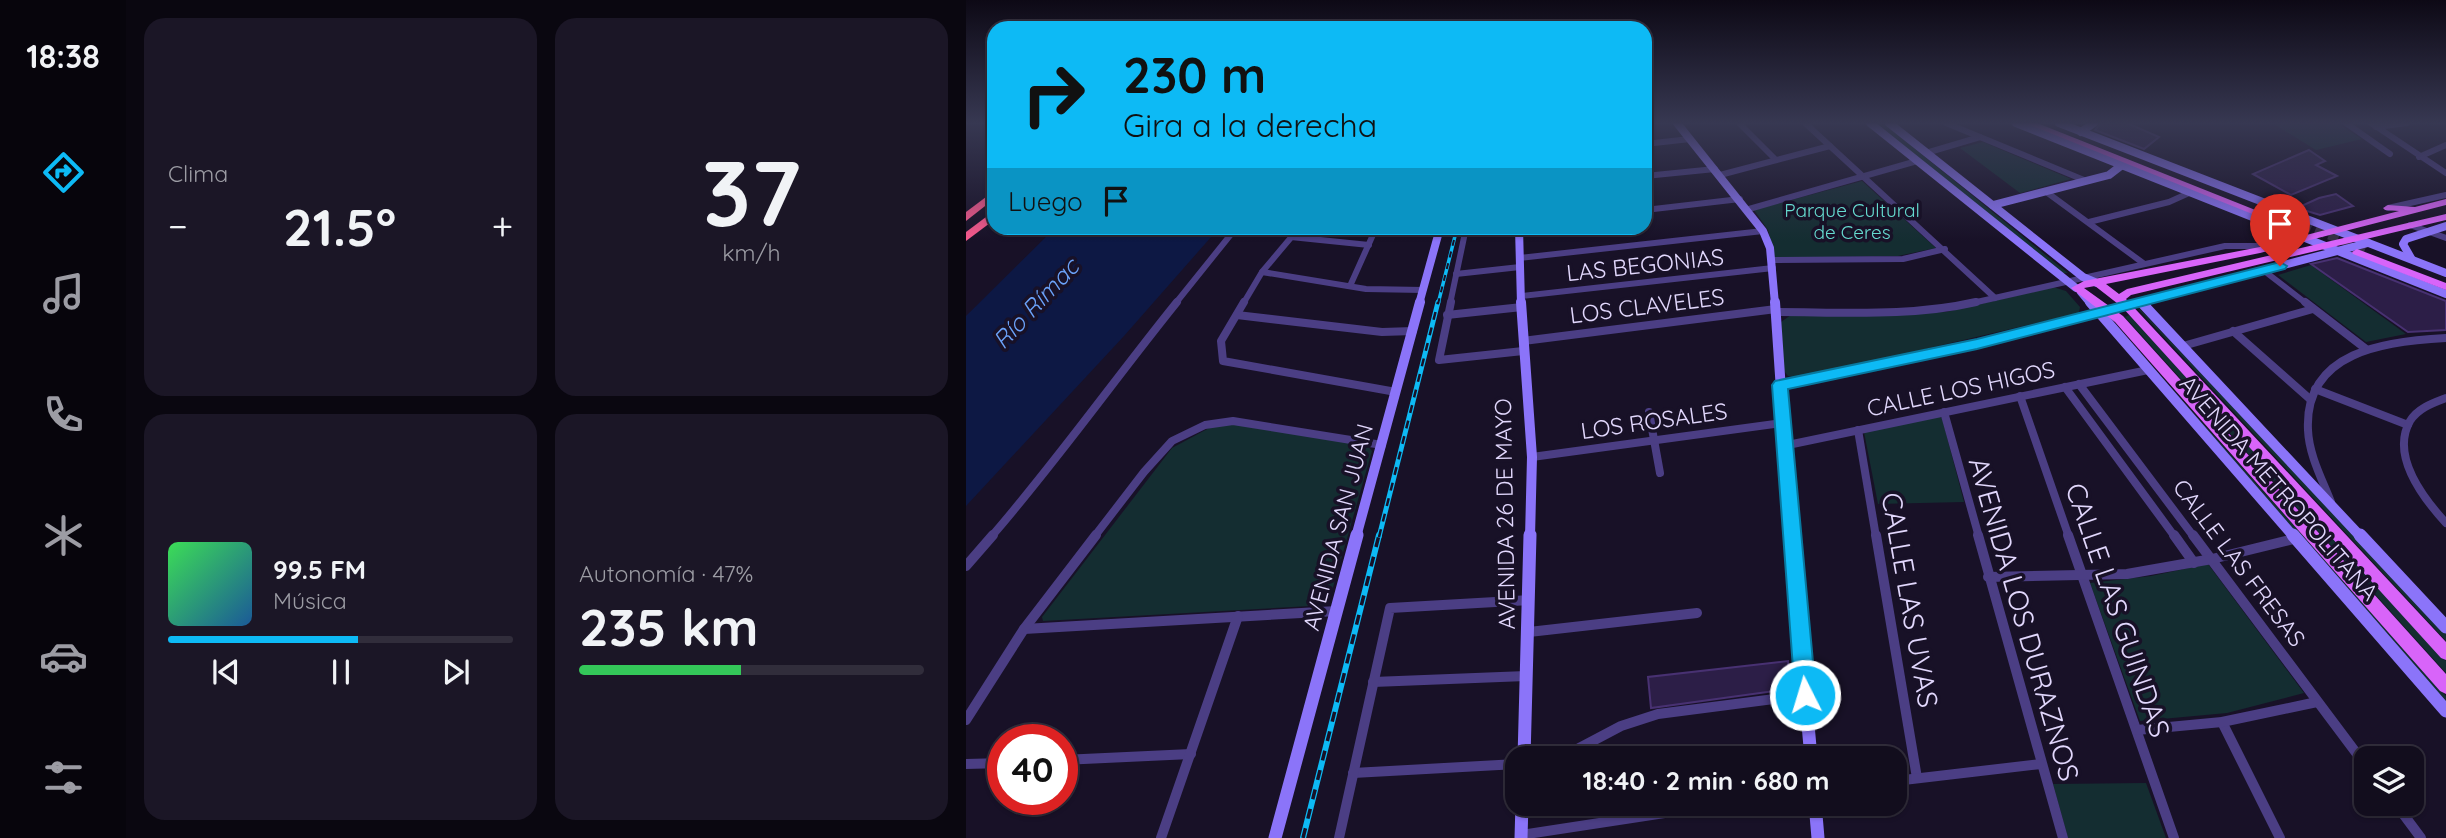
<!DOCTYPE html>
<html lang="es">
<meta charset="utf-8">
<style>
body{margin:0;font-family:Quicksand,sans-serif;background:#1b1626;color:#f1f3f6;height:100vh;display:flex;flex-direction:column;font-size:26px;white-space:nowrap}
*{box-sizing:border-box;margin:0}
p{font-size:23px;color:#9c9ca4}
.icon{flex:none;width:38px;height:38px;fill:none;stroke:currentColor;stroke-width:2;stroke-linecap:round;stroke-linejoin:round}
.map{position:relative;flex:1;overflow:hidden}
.panel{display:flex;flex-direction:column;gap:18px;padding:18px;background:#0a0710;width:840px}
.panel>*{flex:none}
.banner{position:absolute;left:21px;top:21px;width:665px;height:214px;border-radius:21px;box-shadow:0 2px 5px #0004,0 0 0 2px #312d3b;background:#0dbaf5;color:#111;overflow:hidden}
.tools{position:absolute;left:1388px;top:746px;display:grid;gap:14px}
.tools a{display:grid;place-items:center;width:70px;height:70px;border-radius:14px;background:#120d1d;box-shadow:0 2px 5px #0004,0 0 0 2px #312d3b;font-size:35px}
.speed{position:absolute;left:21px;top:724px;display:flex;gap:14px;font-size:35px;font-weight:700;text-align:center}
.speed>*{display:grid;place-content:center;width:91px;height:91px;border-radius:50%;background:#120d1d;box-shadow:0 2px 5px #0004,0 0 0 2px #312d3b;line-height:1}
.speed .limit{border:10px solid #d22;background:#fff;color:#111}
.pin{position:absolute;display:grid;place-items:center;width:60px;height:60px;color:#fff;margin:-72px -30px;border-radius:50% 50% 50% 0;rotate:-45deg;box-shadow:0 0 7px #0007}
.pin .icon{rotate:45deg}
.me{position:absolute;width:77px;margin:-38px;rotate:355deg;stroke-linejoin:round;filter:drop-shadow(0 0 5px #0008)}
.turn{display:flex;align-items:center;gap:24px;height:147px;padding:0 21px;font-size:32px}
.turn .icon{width:91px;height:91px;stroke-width:2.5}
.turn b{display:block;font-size:49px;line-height:60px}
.then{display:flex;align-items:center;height:66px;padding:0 21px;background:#0003;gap:14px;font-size:26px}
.big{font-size:52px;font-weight:700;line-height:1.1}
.panel .widget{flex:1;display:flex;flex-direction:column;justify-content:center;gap:10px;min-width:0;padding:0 24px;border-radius:21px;background:#1b1626}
.panel .dial{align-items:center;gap:0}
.dial b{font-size:91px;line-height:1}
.song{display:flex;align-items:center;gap:21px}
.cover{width:84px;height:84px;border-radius:10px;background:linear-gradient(135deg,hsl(130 70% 55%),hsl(210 70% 35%))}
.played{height:7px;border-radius:4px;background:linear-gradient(90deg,#0dbaf5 55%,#312d3b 55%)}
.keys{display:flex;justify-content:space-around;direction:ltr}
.heat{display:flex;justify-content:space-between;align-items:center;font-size:38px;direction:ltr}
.charge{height:10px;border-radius:5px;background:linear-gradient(90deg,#34c759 47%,#312d3b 0)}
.panel .tiles{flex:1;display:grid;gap:18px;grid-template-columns:repeat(2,1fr)}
.trip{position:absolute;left:539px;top:746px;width:402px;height:70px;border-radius:21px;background:#120d1d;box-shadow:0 2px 5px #0004,0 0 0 2px #312d3b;font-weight:700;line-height:70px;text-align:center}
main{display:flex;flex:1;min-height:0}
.tab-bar{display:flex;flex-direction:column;width:126px;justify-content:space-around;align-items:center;background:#07050c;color:#9c9ca4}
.tab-bar .icon{width:49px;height:49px}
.tab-bar .selected{color:#0dbaf5}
.tab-bar b{font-size:32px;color:#f1f3f6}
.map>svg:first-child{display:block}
.green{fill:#142d31}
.water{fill:#0d1844}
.building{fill:#2c1e47;stroke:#483172;stroke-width:2}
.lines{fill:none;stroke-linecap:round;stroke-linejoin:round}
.primary-tunnel{stroke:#362f47;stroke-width:10;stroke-dasharray:10 4.5;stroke-linecap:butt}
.street-far2{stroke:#4b3e84;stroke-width:6}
.street-far1{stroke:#4b3e84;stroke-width:8}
.street{stroke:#4b3e84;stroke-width:10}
.secondary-far2{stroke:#8b74f9;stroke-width:8}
.secondary-far1{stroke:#8b74f9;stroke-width:10}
.secondary{stroke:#8b74f9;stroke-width:13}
.primary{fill:#d864f9;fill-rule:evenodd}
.highway{fill:#f8598d;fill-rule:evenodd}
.rail-far2-casing{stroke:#0dbaf5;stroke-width:3.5}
.rail-far1-casing{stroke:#0dbaf5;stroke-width:5}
.rail-casing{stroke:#0dbaf5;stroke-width:6}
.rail-far2{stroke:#181127;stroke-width:2;stroke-dasharray:6;stroke-linecap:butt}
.rail-far1{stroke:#181127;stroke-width:2.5;stroke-dasharray:8;stroke-linecap:butt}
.rail{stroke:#181127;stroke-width:3.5;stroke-dasharray:10;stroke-linecap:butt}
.route{fill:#0dbaf5;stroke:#08799f;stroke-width:2}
.labels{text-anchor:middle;stroke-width:7;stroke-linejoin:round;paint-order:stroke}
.far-park-label{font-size:19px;fill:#66dbd0;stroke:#181127}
.street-label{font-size:23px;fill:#e2d8fd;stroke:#181127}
.water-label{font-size:24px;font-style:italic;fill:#6ba2f9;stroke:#181127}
.near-street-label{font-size:28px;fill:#e2d8fd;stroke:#181127}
</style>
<main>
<nav class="tab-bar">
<b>18:38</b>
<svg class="icon selected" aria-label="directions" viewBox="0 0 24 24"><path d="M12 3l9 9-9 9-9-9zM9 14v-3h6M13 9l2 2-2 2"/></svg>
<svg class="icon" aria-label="music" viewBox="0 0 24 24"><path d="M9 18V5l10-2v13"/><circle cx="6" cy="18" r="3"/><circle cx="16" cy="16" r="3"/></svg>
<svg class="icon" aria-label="phone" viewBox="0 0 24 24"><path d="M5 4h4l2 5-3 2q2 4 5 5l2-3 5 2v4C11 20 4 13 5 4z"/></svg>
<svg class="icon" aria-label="climate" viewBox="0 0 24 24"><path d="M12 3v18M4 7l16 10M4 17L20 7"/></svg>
<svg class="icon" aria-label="car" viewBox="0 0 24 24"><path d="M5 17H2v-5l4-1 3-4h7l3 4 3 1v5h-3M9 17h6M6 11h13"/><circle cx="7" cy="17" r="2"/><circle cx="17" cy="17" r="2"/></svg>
<svg class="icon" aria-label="filters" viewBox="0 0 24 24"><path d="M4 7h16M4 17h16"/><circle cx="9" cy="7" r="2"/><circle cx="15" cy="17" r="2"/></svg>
</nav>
<section class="panel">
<div class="tiles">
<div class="widget"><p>Clima</p>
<div class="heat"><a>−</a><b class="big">21.5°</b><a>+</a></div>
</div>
<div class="widget dial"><b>37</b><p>km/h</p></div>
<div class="widget">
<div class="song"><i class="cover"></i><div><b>99.5 FM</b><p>Música</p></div></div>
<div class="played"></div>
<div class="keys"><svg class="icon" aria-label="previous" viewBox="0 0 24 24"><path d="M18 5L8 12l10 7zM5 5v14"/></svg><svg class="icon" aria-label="pause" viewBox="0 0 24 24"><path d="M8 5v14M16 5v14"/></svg><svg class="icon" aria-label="next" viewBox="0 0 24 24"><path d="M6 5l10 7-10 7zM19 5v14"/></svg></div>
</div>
<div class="widget"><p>Autonomía · 47%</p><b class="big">235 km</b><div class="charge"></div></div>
</div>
</section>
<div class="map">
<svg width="1480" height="838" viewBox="0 0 1480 838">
<rect width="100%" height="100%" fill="#181127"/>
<g class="green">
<path d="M908,123H917L1102,273H1095Z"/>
<path d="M1306,123H1371L1396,139L1350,150Z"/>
<path d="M1017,142L1105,179L1054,193L994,148Z"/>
<path d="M896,181L970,248L932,256L809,258L802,230L788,210Z"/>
<path d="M1345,265L1440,334L1400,342L1312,275Z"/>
<path d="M1087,287L1100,291L1114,307L1113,313L835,378L822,376L818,371L815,322L825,315L980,312Z"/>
<path d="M1171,306L1480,632V641L1171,308Z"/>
<path d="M1163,315L1480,661V673L1159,317Z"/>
<path d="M1144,319L1480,696V704Z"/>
<path d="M973,416L976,418L998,502L912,504L898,432Z"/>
<path d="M272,424L401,445L406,451L362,605L77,621L76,617L206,448L245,427Z"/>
<path d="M1242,564L1338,693L1261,713L1174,721L1124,583L1185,576Z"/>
<path d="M1180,783L1200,838H1102L1087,784Z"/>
</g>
<path class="water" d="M89,228H253L158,336L0,506V316Z"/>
<g class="building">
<path d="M1135,123H1161L1193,137L1178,149L1129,130Z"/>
<path d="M1343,150L1359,161L1350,165L1371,176L1325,195L1287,174Z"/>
<path d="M1370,194L1387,206L1354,215L1331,208L1353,198Z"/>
<path d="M1371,258L1480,301V330L1442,332L1345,264Z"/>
<path d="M822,661L823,689L685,708L682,677Z"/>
</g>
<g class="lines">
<path class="primary-tunnel" d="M1336,224L1402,250"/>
<g class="street-far2">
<path d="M773,123L810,160"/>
<path d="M839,123L1029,298"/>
<path d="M980,123L1118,180"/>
<path d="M1380,123L1424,154"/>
<path d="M1405,123L1480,173"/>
<path d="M1410,127L1441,123"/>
<path d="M679,144L724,139"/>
<path d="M960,153L1014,137"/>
<path d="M1453,157L1480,145"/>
<path d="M754,175L864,146"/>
<path d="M679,176L749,169"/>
<path d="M1079,191L1177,263"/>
<path d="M1422,208L1480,195"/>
<path d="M783,209L951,161"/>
<path d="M679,210L774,199"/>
<path d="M1123,222L1203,202L1223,193"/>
<path d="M1444,225L1480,238"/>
<path d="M325,237L403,245"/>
<path d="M553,258L797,231"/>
<path d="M806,260L937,259L979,249"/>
<path d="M1297,270L1341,304"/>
<path d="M296,272L400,289L457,290"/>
<path d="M490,274L554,267"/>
<path d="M384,286L410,228"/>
<path d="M555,296L807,268"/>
<path d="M209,304L270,228"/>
<path d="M277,304L296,272L333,228"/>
<path d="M484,304L500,228"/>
<path d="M1002,304L1259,246H1308"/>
<path d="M1168,304L1175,302"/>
</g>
<g class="street-far1">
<path d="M278,302L255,341L257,361L430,392"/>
<path d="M485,302L473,360L557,351"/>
<path d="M1339,302L1400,349"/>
<path d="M810,312C876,312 945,317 1010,302"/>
<path d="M271,315L416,332L447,331"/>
<path d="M481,315L556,307"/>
<path d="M1267,331L1345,400"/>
<path d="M557,341L810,309"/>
<path d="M1217,346L1347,309"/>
<path d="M1113,384L1228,537"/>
<path d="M814,385L1011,344L1175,302"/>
<path d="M1099,387L1209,537"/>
<path d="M1349,389L1442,425"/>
<path d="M1054,396L1103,537"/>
<path d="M1480,398C1467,403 1452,408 1444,421C1424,456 1458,499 1480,523"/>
<path d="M683,412L694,473"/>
<path d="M978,412L1013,537"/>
<path d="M892,430L910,537"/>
<path d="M817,446L1182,370"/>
<path d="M566,457L816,423"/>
<path d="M1365,502C1356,479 1343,455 1342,430C1338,351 1420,341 1480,338"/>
<path d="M25,537C91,461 148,380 211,302"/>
<path d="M128,537L178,472L206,441L239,425L267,421L416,445"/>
</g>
<g class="street">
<path d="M910,535L951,778"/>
<path d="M1012,535L1097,838"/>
<path d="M1102,535L1208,838"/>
<path d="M1208,535L1228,563"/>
<path d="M1227,535L1400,766"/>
<path d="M0,566L27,535"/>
<path d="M1022,577L1161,574L1246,559L1328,539"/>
<path d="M58,629L371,611"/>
<path d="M563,632L731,613"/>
<path d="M407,682L561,676"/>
<path d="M0,720L58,629L130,535"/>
<path d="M1256,722L1314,838"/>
<path d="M1171,730L1256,722L1351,702"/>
<path d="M586,758L602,754L655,726L692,714L839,695"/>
<path d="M96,760L225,754"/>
<path d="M0,764L37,763"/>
<path d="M387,773L551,764"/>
<path d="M929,781L1075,764"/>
<path d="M1429,803L1455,838"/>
<path d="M555,835L764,803"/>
<path d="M195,838L272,616"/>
<path d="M373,838L424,608L563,600"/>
</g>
<g class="secondary-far2">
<path d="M711,123L797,231L804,248L809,304"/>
<path d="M904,123L1110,288"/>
<path d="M923,123L1117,277L1131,283"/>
<path d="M1050,123L1480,294"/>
<path d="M1093,123L1480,273"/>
<path d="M1115,132L1128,123"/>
<path d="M1027,205L1143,175L1156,165"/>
<path d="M553,228L555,304"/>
<path d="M1445,258L1437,244L1440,239L1480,226"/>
<path d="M1115,292L1125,304"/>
<path d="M453,304L474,228"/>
<path d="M1177,304L1175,302L1402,243"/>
</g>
<g class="secondary-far1">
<path d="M555,302L566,457L564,537"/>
<path d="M809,302L825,537"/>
<path d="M1124,302L1328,537"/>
<path d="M1175,302L1395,537"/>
<path d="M390,537L454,302"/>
</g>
<g class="secondary">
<path d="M825,535L845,758"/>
<path d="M1327,535L1480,711"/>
<path d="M1394,535L1480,627"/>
<path d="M558,758L564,535"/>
<path d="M849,803L852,838"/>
<path d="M309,838L391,535"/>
<path d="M555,838L556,803"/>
</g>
<g class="primary">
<path d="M1059,123H1071L1332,227L1327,230L1324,229Z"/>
<path d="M1480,199V205L1294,253L1140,284L1153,294L1161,289L1480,214V220L1165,295L1160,299L1480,642V660L1475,658L1156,307L1129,286L1118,288L1157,316L1480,674V694L1474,691L1149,322L1105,288L1118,281L1294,247L1433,211L1419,210L1417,208L1422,205L1449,207Z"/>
<path d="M1391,249L1480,283V290L1387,254L1386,252Z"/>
</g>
<g class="highway">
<path d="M28,191V199L0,221V212Z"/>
<path d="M28,211V220L0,241V232Z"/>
</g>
<defs>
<path id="rail-far2" d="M472,304L491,228"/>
<path id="rail-far1" d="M413,537L472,302"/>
<path id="rail" d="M337,838L413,535"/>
</defs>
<use href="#rail-far2" class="rail-far2-casing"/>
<use href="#rail-far1" class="rail-far1-casing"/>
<use href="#rail" class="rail-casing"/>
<use href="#rail-far2" class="rail-far2"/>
<use href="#rail-far1" class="rail-far1"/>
<use href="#rail" class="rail"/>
</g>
<linearGradient id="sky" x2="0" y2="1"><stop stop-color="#0d0915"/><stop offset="0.51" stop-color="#373852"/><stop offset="1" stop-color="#373852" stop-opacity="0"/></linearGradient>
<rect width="1480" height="241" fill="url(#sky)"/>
<path class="route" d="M1314,262L1321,266L1319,269L1011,349L822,389L850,695L847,702L839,705L832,702L829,695L806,385L809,381L1011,339Z"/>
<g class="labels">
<g class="far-park-label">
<text x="886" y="217">Parque Cultural<tspan x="886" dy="22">de Ceres</tspan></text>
</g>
<g class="street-label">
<text transform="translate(679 265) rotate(-6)" y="8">LAS BEGONIAS</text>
<text transform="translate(681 306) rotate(-7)" y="8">LOS CLAVELES</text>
<text transform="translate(995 389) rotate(-12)" y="8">CALLE LOS HIGOS</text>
<text transform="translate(688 421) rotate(-8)" y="8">LOS ROSALES</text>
<text transform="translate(1313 488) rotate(49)" y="8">AVENIDA METROPOLITANA</text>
<text transform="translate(539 514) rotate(-91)" y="8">AVENIDA 26 DE MAYO</text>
<text transform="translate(372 527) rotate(-75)" y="8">AVENIDA SAN JUAN</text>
<text transform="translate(1273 563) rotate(53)" y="8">CALLE LAS FRESAS</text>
</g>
<g class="water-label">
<text transform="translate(70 304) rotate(-47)" y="8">Río Rímac</text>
</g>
<g class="near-street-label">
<text transform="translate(944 600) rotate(80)" y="10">CALLE LAS UVAS</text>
<text transform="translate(1152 610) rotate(71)" y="10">CALLE LAS GUINDAS</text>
<text transform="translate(1058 619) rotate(74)" y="10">AVENIDA LOS DURAZNOS</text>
</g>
</g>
</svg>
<div class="tools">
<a><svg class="icon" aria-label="layers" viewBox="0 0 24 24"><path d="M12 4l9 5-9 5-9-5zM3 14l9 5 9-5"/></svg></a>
</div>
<div class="speed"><div class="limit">40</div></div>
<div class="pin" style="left:1314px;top:266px;background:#d93025"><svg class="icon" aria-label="arrive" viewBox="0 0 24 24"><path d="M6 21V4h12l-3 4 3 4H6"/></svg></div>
<svg class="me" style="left:839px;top:695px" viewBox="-20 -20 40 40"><circle r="17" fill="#0dbaf5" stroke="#fff" stroke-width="3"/><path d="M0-11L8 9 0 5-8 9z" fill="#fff"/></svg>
<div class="trip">18:40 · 2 min · 680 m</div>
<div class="banner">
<div class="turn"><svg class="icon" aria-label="right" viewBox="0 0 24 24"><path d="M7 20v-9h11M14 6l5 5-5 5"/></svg><div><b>230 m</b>Gira a la derecha</div></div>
<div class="then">Luego<svg class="icon" aria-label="arrive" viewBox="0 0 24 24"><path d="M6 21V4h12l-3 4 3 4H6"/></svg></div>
</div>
</div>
</main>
